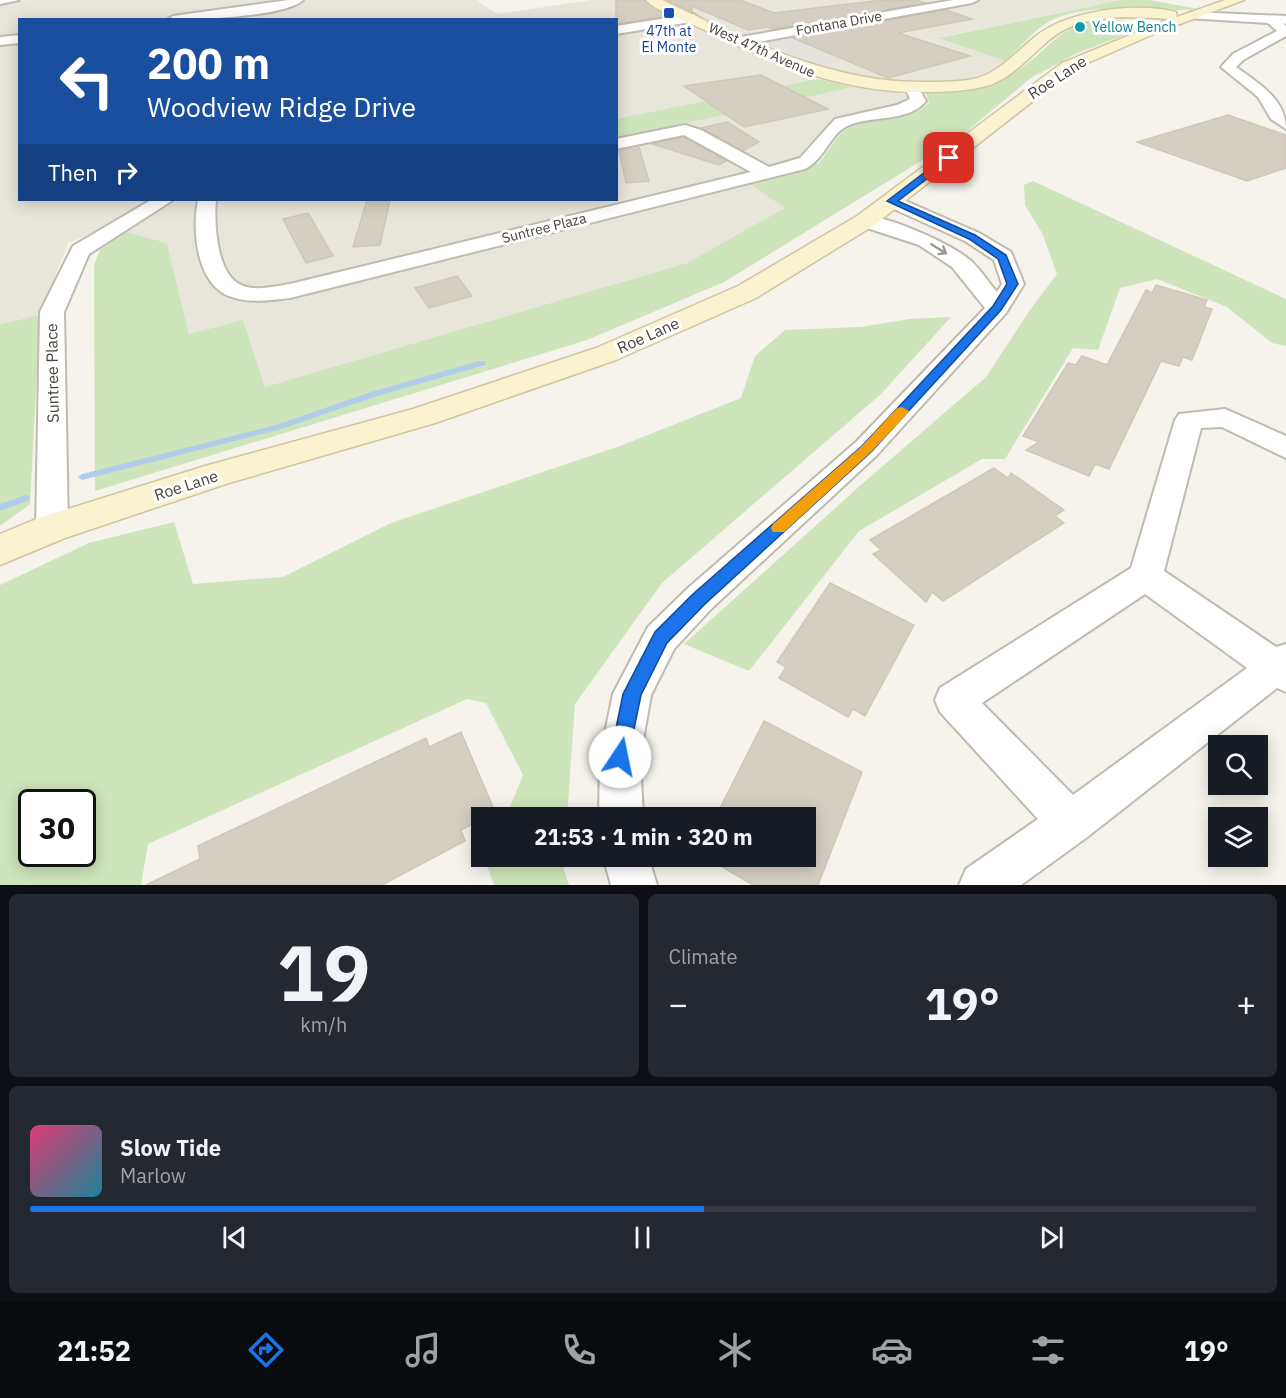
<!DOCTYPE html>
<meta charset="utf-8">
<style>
body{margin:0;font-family:"IBM Plex Sans",sans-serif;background:#242831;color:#f1f3f6;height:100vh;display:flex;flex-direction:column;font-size:22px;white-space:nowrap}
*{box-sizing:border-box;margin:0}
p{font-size:20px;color:#9ea1a6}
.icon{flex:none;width:33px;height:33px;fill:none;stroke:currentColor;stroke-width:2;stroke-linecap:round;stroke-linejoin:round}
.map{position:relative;height:885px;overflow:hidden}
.panel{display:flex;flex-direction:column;gap:9px;padding:9px;background:#0d0f14;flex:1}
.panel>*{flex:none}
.banner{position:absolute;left:18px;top:18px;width:600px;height:183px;border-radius:0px;box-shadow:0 3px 15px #0003;background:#1a4fa0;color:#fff;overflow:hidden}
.controls{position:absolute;left:1208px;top:735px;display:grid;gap:12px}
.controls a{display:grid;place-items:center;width:60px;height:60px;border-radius:0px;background:#171b24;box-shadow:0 3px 15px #0003;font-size:30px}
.speed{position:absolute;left:18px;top:789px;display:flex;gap:12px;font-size:30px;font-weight:700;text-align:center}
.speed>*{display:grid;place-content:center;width:78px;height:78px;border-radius:50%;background:#171b24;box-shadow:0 3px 15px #0003;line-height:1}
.speed .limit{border:3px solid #111;border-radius:9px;background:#fff;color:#111}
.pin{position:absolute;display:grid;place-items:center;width:51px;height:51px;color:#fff;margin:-26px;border-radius:12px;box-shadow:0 3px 9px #0006}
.me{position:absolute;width:66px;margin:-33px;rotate:11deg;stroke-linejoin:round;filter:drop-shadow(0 0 4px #0008)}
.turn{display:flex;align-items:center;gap:21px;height:126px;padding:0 30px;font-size:27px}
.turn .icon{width:78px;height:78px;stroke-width:2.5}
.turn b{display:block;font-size:42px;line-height:51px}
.then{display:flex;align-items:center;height:57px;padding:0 30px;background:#0003;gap:12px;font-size:22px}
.big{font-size:45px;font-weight:700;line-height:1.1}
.panel .widget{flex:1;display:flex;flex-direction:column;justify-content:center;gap:9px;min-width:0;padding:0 21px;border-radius:9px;background:#242831}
.panel .dial{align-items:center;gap:0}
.dial b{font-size:78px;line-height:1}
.song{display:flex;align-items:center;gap:18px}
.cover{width:72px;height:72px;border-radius:9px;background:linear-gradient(135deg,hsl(340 70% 55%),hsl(190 70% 35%))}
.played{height:6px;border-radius:3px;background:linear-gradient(90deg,#1a73e8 55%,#363941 55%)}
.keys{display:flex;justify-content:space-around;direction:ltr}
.heat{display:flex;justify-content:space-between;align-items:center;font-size:33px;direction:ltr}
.panel .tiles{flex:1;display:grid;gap:9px;grid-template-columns:1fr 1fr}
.widget:last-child{grid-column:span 2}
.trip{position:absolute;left:471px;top:807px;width:345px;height:60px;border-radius:0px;background:#171b24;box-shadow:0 3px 15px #0003;font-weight:700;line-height:60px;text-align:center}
.dock{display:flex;height:96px;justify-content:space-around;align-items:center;background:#090b0e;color:#9ea1a6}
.dock .icon{width:42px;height:42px}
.dock .current{color:#1a73e8}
.dock b{font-size:27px;color:#f1f3f6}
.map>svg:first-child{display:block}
.residential{fill:#e8e5db}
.industrial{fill:#e5e2dd}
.green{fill:#cee4ba;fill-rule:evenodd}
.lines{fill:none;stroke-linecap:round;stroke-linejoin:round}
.stream{fill:#b0ceea;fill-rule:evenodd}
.building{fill:#d5cfc3;stroke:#cfc8b7;stroke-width:1.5}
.street-casing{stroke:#bfbbb0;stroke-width:4}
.secondary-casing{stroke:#cfc7a1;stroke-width:3}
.street{fill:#fff;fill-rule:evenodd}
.secondary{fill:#faf3d1;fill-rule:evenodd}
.oneway{stroke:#9b9893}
.route{fill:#1a73e8;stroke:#114b97;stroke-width:1.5}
.slow{fill:#f59e0b}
.transit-dot{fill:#1a4fb4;stroke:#fff;stroke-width:2}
.culture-dot{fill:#0f9aa8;stroke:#fff;stroke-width:2}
.labels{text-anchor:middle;stroke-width:6;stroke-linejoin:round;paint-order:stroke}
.far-street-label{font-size:14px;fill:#49443a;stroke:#fff}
.far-culture-label{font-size:14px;fill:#0d838f;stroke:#fff;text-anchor:start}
.far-transit-label{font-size:14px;fill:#164399;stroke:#fff}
.street-label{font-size:16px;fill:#49443a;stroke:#fff}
</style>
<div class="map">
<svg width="1286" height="885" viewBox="0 0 1286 885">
<rect width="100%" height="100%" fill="#f5f3ec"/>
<g class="residential">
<path d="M30,0H476L497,14L592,0H643L800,74L817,79L617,119L616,20H20V200H153L123,219L68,243L40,315L0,324V3Z"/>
<path d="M661,0H1121L941,37L1005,61L992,71L967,81L913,86L810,68L901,49L745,37Z"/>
<path d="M853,87L898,92L906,95L909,101L830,123L807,157L739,177L786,208L687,263L265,387L243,320L189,334L167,243L127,232L178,200H616L617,138Z"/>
</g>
<path class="industrial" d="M843,26L903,49L810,68L765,46L762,41Z"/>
<g class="green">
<path d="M1121,0H1149L1198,9C1153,13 1102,2 1059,17C1039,23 1021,47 1005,61L939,38Z"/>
<path d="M1114,19L1143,25L1138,30L1075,54L1031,78L960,137L724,282L587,340L95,491L94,265L100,250L127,232L167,243L189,334L243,320L265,387L687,263L785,208L750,184L819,163L843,130L855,124L920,110L929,103L926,93C955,92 986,91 1011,75C1055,48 1055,22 1114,19Z"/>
<path d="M817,79L853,87L617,138L616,119Z"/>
<path d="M1033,181L1286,299V346L1272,343L1227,307L1157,279L1120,288L1098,350L1073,348L1005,459H982L859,531L749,671L684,644L862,484L986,377L1030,310L1057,274L1042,233L1025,205L1024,185Z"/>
<path d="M40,315L30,504L0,526V324Z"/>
<path d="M951,317L881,394L662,583L575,704L567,817H506L523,775L486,703L467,699L148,844L141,885H0V585L89,543L174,522L193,584L283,577L391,523L620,446L741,398L755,356L785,330L861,327L910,319ZM32,802H82V854H32Z"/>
<path d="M490,857H564V870L569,885H494L487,866Z"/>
</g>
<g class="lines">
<g class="stream">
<path d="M479,361H485L486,363L485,365L377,396L281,429L82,480L78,477L82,474L276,425L371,392Z"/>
<path d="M26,495L29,496L30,498L29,500L0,511V504Z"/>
</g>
</g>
<g class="building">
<path d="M616,0H644L667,16L616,24Z"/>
<path d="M667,0H740L774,13L874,1L917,0L925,3L773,29L768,27L748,30L692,6V12Z"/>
<path d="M946,10L972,19L898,33L970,56L888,78L793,38Z"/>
<path d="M761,75L828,109L744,127L684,86Z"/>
<path d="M1228,115L1286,135V168L1247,181L1137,142Z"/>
<path d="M727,122L759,142L743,151L701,128Z"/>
<path d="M684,137L726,161L719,165L652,144Z"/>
<path d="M639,147L649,181L626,183L619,151Z"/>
<path d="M367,200H390L380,245L353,247Z"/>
<path d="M308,213L333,256L306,263L283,219Z"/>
<path d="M457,276L472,296L429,308L415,288Z"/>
<path d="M1156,285L1207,300L1204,307L1212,309L1192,360L1183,357L1179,366L1161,361L1109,469L1095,464L1089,476L1026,450L1039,442L1023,436L1068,363L1076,365L1082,356L1107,365L1146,290L1152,293Z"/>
<path d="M994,468L1008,478L1011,473L1064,510L1055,516L1064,523L943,601L932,592L926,602L873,554L881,550L870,540Z"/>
<path d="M830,583L914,625L865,716L853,709L848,717L779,678L786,667L777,662Z"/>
<path d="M764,721L862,772L818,885H753L707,858L806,856V818H715Z"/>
<path d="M461,732L495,812L461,830L465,841L382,885H146L200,859L198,846L426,738L429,747Z"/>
</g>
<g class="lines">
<defs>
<g id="street">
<path d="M0,0H19L0,4Z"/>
<path d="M289,0H303C286,17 193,20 167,20L173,16Z"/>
<path d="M953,0H978L972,3L741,45L735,41L741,37Z"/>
<path d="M1191,12L1286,16V24L1283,23L1286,26V36L1243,60L1236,67C1258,83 1286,99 1286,129L1271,119L1258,97L1221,67L1233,54L1277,31L1268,23L1187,18L1185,16Z"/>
<path d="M693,14L699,18L697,21L616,34V26Z"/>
<path d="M20,35V43L0,45V37Z"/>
<path d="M912,84L917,85L926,101C908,123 870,115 847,126C830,134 825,159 805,169L290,298C270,300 249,304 229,296C196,283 192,229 198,200H216C214,223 216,276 243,286C257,291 276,286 290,284L751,172L684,135L616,149V139L685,125L701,130L769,167L800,158L835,119L897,105L910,99L905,88Z"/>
<path d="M892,195L979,233L1011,252L1024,284L1006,313L876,456L711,609L674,649L651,695L640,757L643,818H599L600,757L613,694L648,627L687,589L856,442L985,308L952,267L919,245L858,225L855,221L858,217C880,211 948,243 966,257C978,265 987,281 997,292L1002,284L994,260L965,241L885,205L882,201L885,197Z"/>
<path d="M151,200H173L89,254L64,312L68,528L63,536L52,540L41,536L36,528L40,312L73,246Z"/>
<path d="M1225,409L1286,436V458L1222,427L1201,428L1164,571L1276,647L1286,644V692L1277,688L1086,838L1021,885H959L966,869L1038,819L940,712L935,700L940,688L1131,568L1175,420L1179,414ZM1145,594L1247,668L1073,795L982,703Z"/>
<path d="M603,856H648L657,885H611Z"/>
</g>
<path id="secondary" d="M646,0H662C748,40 831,84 928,82C945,82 962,82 978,78C1001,71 1018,50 1036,36C1069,10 1136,2 1176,12L1177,17L1225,0H1244L1156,33L1074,69L873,226L756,298L616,360L435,423L229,483L65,538L0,565V534L39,518L205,466L413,409L596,348L738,286L857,216L1062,63L1169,19C1127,17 1082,12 1048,41C1030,56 1013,77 990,85C969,91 948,92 927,92C844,94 771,63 698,27C682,19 657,12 646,0Z"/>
</defs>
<use href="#street" class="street-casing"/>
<use href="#secondary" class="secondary-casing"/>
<use href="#street" class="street"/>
<use href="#secondary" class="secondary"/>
</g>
<defs><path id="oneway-shaft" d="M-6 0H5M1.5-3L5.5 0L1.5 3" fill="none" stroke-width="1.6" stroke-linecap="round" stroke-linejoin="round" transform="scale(1.5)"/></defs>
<use class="oneway" href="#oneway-shaft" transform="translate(939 249) rotate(32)"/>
<path class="route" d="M946,156L954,158L898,201L975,235L1006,255L1018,284L1001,310L871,452L705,604L667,643L641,695L627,763L620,766L613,763L610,757L623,694L655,632L693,594L862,446L993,306L1007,284L998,259L969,239L887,201Z"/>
<path class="slow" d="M902,407L909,411L907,414L871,452L784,532H773L771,528L773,524L862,446L897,408Z"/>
<rect class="transit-dot" x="663" y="7" width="12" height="12" rx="3"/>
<circle class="culture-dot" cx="1080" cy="27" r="6"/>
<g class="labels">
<g class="far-street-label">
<text transform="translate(839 23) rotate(-10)" y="5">Fontana Drive</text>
<text transform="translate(762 50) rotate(24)" y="5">West 47th Avenue</text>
<text transform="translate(544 228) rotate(-14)" y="5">Suntree Plaza</text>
</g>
<g class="far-culture-label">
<text x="1092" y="32">Yellow Bench</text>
</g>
<g class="far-transit-label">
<text x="669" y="36">47th at<tspan x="669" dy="16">El Monte</tspan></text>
</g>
<g class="street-label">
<text transform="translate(1057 77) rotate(-33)" y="6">Roe Lane</text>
<text transform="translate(648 335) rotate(-24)" y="6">Roe Lane</text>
<text transform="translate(52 373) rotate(-91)" y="6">Suntree Place</text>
<text transform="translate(186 485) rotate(-18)" y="6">Roe Lane</text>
</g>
</g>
</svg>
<div class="controls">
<a><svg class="icon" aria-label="search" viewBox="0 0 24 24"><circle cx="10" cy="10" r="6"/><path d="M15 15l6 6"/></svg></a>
<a><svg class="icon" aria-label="layers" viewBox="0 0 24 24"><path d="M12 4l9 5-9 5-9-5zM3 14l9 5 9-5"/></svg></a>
</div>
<div class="speed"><div class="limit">30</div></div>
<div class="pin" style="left:949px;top:158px;background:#d93025"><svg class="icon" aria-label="arrive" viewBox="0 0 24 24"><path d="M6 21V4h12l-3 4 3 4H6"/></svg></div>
<svg class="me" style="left:620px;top:757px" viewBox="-20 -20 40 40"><circle r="19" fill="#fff"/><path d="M0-13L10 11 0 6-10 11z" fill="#1a73e8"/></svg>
<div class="trip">21:53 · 1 min · 320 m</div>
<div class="banner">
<div class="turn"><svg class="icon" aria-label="left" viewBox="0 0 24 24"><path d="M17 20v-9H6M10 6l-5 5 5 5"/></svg><div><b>200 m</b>Woodview Ridge Drive</div></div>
<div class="then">Then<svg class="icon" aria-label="right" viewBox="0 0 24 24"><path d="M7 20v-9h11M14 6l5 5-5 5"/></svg></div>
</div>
</div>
<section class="panel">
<div class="tiles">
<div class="widget dial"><b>19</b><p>km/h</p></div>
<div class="widget"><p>Climate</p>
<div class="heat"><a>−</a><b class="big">19°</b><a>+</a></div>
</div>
<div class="widget">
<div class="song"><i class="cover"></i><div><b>Slow Tide</b><p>Marlow</p></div></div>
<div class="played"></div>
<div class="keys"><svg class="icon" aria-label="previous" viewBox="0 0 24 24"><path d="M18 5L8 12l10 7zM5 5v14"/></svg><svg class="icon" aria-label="pause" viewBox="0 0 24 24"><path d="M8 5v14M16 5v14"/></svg><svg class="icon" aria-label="next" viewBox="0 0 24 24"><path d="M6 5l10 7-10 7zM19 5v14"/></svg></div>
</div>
</div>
</section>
<nav class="dock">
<b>21:52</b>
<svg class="icon current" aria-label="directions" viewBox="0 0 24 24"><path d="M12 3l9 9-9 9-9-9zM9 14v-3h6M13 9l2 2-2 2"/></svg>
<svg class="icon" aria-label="music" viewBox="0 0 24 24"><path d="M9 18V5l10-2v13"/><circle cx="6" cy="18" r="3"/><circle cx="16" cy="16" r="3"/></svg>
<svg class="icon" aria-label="phone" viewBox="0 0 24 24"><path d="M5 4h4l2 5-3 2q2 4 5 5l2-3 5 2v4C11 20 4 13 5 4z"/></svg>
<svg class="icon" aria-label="climate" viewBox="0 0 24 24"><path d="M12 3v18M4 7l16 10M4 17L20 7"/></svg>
<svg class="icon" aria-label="car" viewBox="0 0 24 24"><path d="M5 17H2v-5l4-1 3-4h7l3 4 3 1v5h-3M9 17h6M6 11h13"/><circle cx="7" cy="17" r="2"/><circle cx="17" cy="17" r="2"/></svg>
<svg class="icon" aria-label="filters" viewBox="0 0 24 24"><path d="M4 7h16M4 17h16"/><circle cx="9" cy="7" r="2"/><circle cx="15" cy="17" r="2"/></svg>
<b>19°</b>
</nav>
